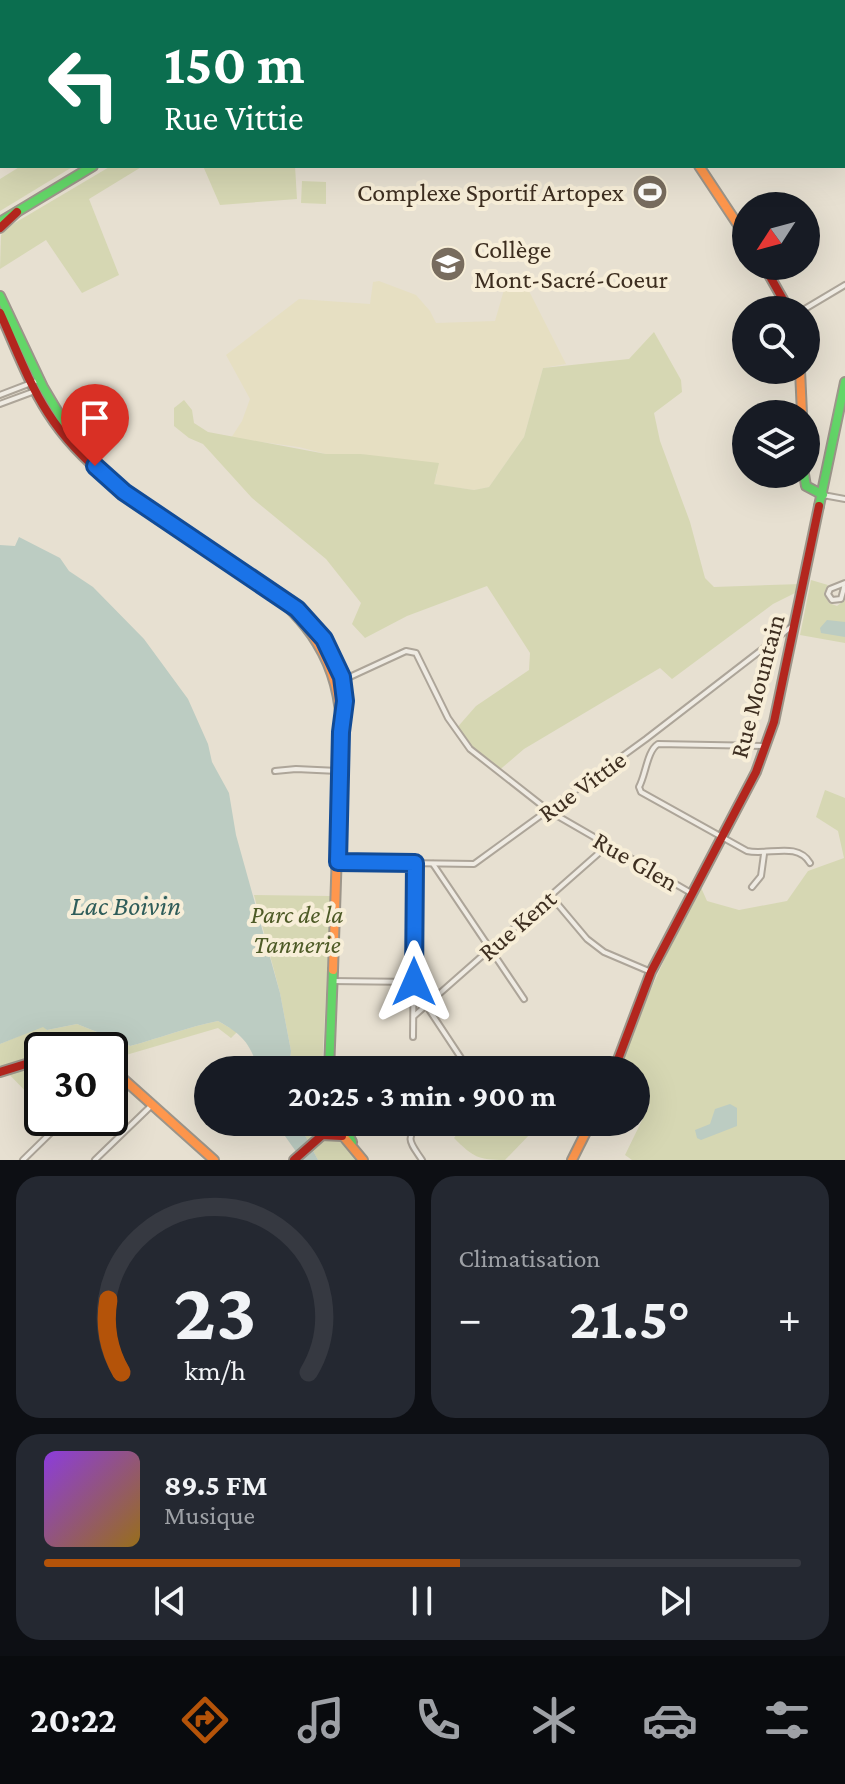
<!DOCTYPE html>
<html lang="fr">
<meta charset="utf-8">
<style>
body{margin:0;font-family:"Crimson Pro",serif;background:#242831;color:#f1f3f6;height:100vh;display:flex;flex-direction:column;font-size:30px;white-space:nowrap}
*{box-sizing:border-box;margin:0}
p{font-size:26px;color:#9ea1a6}
.icon{flex:none;width:44px;height:44px;fill:none;stroke:currentColor;stroke-width:2;stroke-linecap:round;stroke-linejoin:round}
.map{position:relative;height:1160px;overflow:hidden}
.details{display:flex;flex-direction:column;gap:16px;padding:16px;background:#0d0f14;flex:1}
.details>*{flex:none}
.hud{position:absolute;left:0px;top:0px;width:846px;height:168px;box-shadow:0 8px 32px #0002;background:#0b6e4f;color:#fff;overflow:hidden}
.needle{width:52px;rotate:234deg}
.buttons{position:absolute;left:732px;top:192px;display:grid;gap:16px}
.buttons a{display:grid;place-items:center;width:88px;height:88px;border-radius:50%;background:#171b24;box-shadow:0 8px 32px #0002;font-size:40px}
.speed{position:absolute;left:24px;top:1032px;display:flex;gap:16px;font-size:40px;font-weight:700;text-align:center}
.speed>*{display:grid;place-content:center;width:104px;height:104px;border-radius:50%;background:#171b24;box-shadow:0 8px 32px #0002;line-height:1}
.speed .limit{border:4px solid #111;border-radius:12px;background:#fff;color:#111}
.pin{position:absolute;display:grid;place-items:center;width:68px;height:68px;color:#fff;margin:-82px -34px;border-radius:50% 50% 50% 0;rotate:-45deg;box-shadow:0 0 8px #0007}
.pin .icon{rotate:45deg}
.me{position:absolute;width:88px;margin:-44px;rotate:0deg;stroke-linejoin:round;filter:drop-shadow(0 0 6px #0008)}
.turn{display:flex;align-items:center;gap:28px;height:168px;padding:0 32px;font-size:36px}
.turn .icon{width:104px;height:104px;stroke-width:2.5}
.turn b{display:block;font-size:56px;line-height:68px}
.big{font-size:60px;font-weight:700;line-height:1.1}
.details .tile{flex:1;display:flex;flex-direction:column;justify-content:center;gap:12px;min-width:0;padding:0 28px;border-radius:24px;background:#242831}
.details .dial{align-items:center;gap:0}
.dial svg{height:208px;overflow:visible;fill:none;stroke:#363941;stroke-width:7;stroke-linecap:round;text-anchor:middle}
.dial text{fill:#f1f3f6;stroke:none}
.song{display:flex;align-items:center;gap:24px}
.cover{width:96px;height:96px;border-radius:12px;background:linear-gradient(135deg,hsl(270 70% 55%),hsl(40 70% 35%))}
.played{height:8px;border-radius:4px;background:linear-gradient(90deg,#b45309 55%,#363941 55%)}
.keys{display:flex;justify-content:space-around;direction:ltr}
.heat{display:flex;justify-content:space-between;align-items:center;font-size:44px;direction:ltr}
.details .tiles{flex:1;display:grid;gap:16px;grid-template-columns:1fr 1fr}
.tile:last-child{grid-column:span 2}
.trip{position:absolute;left:194px;top:1056px;width:456px;height:80px;border-radius:40px;background:#171b24;box-shadow:0 8px 32px #0002;font-weight:700;line-height:80px;text-align:center}
.tabs{display:flex;height:128px;justify-content:space-around;align-items:center;background:#090b0e;color:#9ea1a6}
.tabs .icon{width:56px;height:56px}
.tabs .on{color:#b45309}
.tabs b{font-size:36px;color:#f1f3f6}
.map>svg:first-child{display:block}
.farmland{fill:#e6dfc2}
.green{fill:#d6d7b3}
.water{fill:#bcccc2}
.lines{fill:none;stroke-linecap:round;stroke-linejoin:round}
.street-casing{stroke:#ada599;stroke-width:8}
.fast-casing{stroke:#9c958a;stroke-width:12}
.slow-casing{stroke:#9c958a;stroke-width:12}
.jam-casing{stroke:#9c958a;stroke-width:12}
.street{stroke:#efebe3;stroke-width:4}
.fast{stroke:#63d668;stroke-width:8}
.slow{stroke:#ff974d;stroke-width:8}
.jam{stroke:#b3261e;stroke-width:8}
.route-casing{stroke:#114b97;stroke-width:20}
.route{stroke:#1a73e8;stroke-width:14}
.labels{text-anchor:middle;stroke-width:8;stroke-linejoin:round;paint-order:stroke}
.poi-label{font-size:26px;fill:#3d2e20;stroke:#f7eed8;text-anchor:end}
.street-label{font-size:26px;fill:#3d2e20;stroke:#f7eed8}
.park-label{font-size:26px;font-style:italic;fill:#4d5a26;stroke:#f7eed8}
.water-label{font-size:28px;font-style:italic;fill:#2f5d5a;stroke:#f7eed8}
</style>
<div class="map">
<svg width="845" height="1160" viewBox="0 0 845 1160">
<rect width="100%" height="100%" fill="#e7e0d1"/>
<path class="farmland" d="M379,281L416,295L430,311L436,323L495,321L504,290L529,291L566,364L543,368L524,437L489,487L474,490L433,484L437,474L361,454H326L299,447L231,438L242,421L250,399L226,355L299,299L370,304L373,282Z"/>
<g class="green">
<path d="M21,166H74L0,211V179Z"/>
<path d="M111,166H143L89,199L119,275L82,293L46,240L0,269L1,235L13,224Z"/>
<path d="M203,166H295L297,199L220,205Z"/>
<path d="M302,181L326,182V204L301,203Z"/>
<path d="M654,332L681,380L682,392L654,413L660,441L690,522L705,578L714,587L801,584L799,591L773,604L672,679L660,668L524,749L496,773L455,730L476,706L529,670L530,653L487,586L407,616L365,638L352,624L361,603L326,559L252,498L203,444L189,438L174,426V408L184,400L192,410L194,423L208,432L326,454H361L439,463L434,484L474,490L489,487L524,437L543,368L629,359Z"/>
<path d="M811,580L828,585L824,593L829,603L837,606L845,600V643L800,635Z"/>
<path d="M825,790L845,798V1160H632L625,1155L650,1104L636,1099V1070H614L629,1028L647,998L699,883L707,901L739,910L787,901L808,871L844,858L838,831L816,817Z"/>
<path d="M254,895L331,896L322,1070H289L291,1051L280,993Z"/>
<path d="M218,1021L237,1032L231,1038L218,1028L126,1055L110,1071V1050H42V1108L0,1065V1044L43,1026L47,1030L77,1024L102,1034L114,1035L130,1046C160,1038 188,1027 218,1021Z"/>
<path d="M298,1122H323L316,1134L320,1138H337L356,1160H318Z"/>
<path d="M466,1122H535L534,1130L505,1160C478,1160 473,1157 454,1138Z"/>
</g>
<g class="water">
<path d="M19,537L60,558L69,571L93,587L144,639L188,699L208,744L212,762L229,793L236,835L280,993L291,1051L289,1070H259C249,1042 243,1035 218,1021C188,1027 160,1038 130,1046L114,1035L102,1034L77,1024L47,1030L43,1027L0,1044V545L15,546Z"/>
<path d="M827,620L845,622V637L821,633L820,628Z"/>
<path d="M730,1104L737,1108V1126L701,1140L697,1138L695,1130L710,1124L715,1109Z"/>
<path d="M275,1122H298L318,1160H302Z"/>
</g>
<g class="lines">
<defs>
<g id="street">
<path d="M142,0L144,2"/>
<path d="M218,0L219,2"/>
<path d="M746,0L747,2"/>
<path d="M93,2L96,0"/>
<path d="M119,2L122,0"/>
<path d="M235,2L238,0"/>
<path d="M806,2L809,0"/>
<path d="M844,57L845,56"/>
<path d="M0,64L2,66"/>
<path d="M0,80L2,79"/>
<path d="M844,131H845"/>
<path d="M803,310L845,285"/>
<path d="M0,395L39,380"/>
<path d="M0,404L35,391"/>
<path d="M823,495L845,499"/>
<path d="M845,583L830,589L828,594L832,600L841,599L845,584"/>
<path d="M341,681L406,651L416,653L448,718L470,749L549,811L691,893"/>
<path d="M766,746L658,744C647,751 646,774 639,787L641,792L747,851C768,856 797,841 810,863"/>
<path d="M275,771L296,769L338,771"/>
<path d="M338,862L474,864L646,739L795,624"/>
<path d="M433,864L524,999"/>
<path d="M752,887L761,876L764,854"/>
<path d="M550,895L587,939L604,952L651,972"/>
<path d="M332,981L414,982"/>
<path d="M426,1005L469,1070"/>
<path d="M414,1016L608,845"/>
<path d="M413,1037L415,863"/>
<path d="M562,1070H575"/>
<path d="M419,1122C405,1140 410,1142 422,1160"/>
<path d="M23,1160L66,1118"/>
<path d="M95,1160L153,1104"/>
</g>
<g id="fast">
<path d="M0,222L93,166"/>
<path d="M0,296L43,387L72,436"/>
<path d="M804,474L806,486L823,495"/>
<path d="M819,506L845,382"/>
<path d="M329,1070L333,970"/>
<path d="M342,1122L352,1142"/>
<path d="M321,1135L328,1122"/>
</g>
<g id="slow">
<path d="M363,2L366,0"/>
<path d="M699,166L746,237"/>
<path d="M800,370L802,414"/>
<path d="M253,577C307,618 341,661 341,732L333,970"/>
<path d="M293,607C327,631 345,668 344,710"/>
<path d="M74,1050H82"/>
<path d="M110,1067L214,1160"/>
<path d="M336,1122L343,1136L363,1160"/>
<path d="M572,1160L591,1122"/>
</g>
<g id="jam">
<path d="M584,0L586,2"/>
<path d="M0,228L17,212"/>
<path d="M764,266L789,310"/>
<path d="M0,313C15,346 28,382 48,413C97,490 183,524 253,577"/>
<path d="M614,1070L651,972L756,772L774,722L819,506"/>
<path d="M0,1072L42,1059"/>
<path d="M321,1135L342,1136"/>
<path d="M294,1160L337,1122"/>
</g>
</defs>
<use href="#street" class="street-casing"/>
<use href="#fast" class="fast-casing"/>
<use href="#slow" class="slow-casing"/>
<use href="#jam" class="jam-casing"/>
<use href="#street" class="street"/>
<use href="#fast" class="fast"/>
<use href="#slow" class="slow"/>
<use href="#jam" class="jam"/>
</g>
<g class="lines">
<defs>
<path id="route" d="M95,466L124,492L297,609L324,639L342,677L345,701L341,732L338,862L415,863L414,982"/>
</defs>
<use href="#route" class="route-casing"/>
<use href="#route" class="route"/>
</g>
<defs>
<symbol id="stadium-disc" viewBox="-11 -11 22 22"><circle r="9.5" fill="#786c5e" stroke="#f7eed8"/><path d="M0-5a6.5 5 0 1 0 0 10a6.5 5 0 1 0 0-10ZM-3.5-1.8h7v3.6h-7Z" fill="#fff"/></symbol>
<symbol id="school-disc" viewBox="-11 -11 22 22"><circle r="9.5" fill="#786c5e" stroke="#f7eed8"/><path d="M0-5L7-2L0 1L-7-2ZM-4 1L0 2.5L4 1V4Q0 6-4 4Z" fill="#fff"/></symbol>
</defs>
<g fill-rule="evenodd">
<use href="#stadium-disc" x="630" y="172" width="40" height="40"/>
<use href="#school-disc" x="428" y="244" width="40" height="40"/>
</g>
<g class="labels">
<g class="poi-label">
<text x="624" y="201">Complexe Sportif Artopex</text>
<text x="474" y="258" text-anchor="start">Collège<tspan x="474" dy="30">Mont-Sacré-Coeur</tspan></text>
</g>
<g class="street-label">
<text transform="translate(757 686) rotate(-75)" y="9">Rue Mountain</text>
<text transform="translate(582 786) rotate(-36)" y="9">Rue Vittie</text>
<text transform="translate(636 861) rotate(30)" y="9">Rue Glen</text>
<text transform="translate(517 925) rotate(-41)" y="9">Rue Kent</text>
</g>
<g class="park-label">
<text x="297" y="923">Parc de la<tspan x="297" dy="30">Tannerie</tspan></text>
</g>
<g class="water-label">
<text x="126" y="915">Lac Boivin</text>
</g>
</g>
</svg>
<div class="buttons">
<a><svg class="needle" viewBox="-14 -14 28 28"><path d="M0-13l5 13h-10z" fill="#e53935"/><path d="M0 13l5-13h-10z" fill="#9ea1a6"/></svg></a>
<a><svg class="icon" aria-label="search" viewBox="0 0 24 24"><circle cx="10" cy="10" r="6"/><path d="M15 15l6 6"/></svg></a>
<a><svg class="icon" aria-label="layers" viewBox="0 0 24 24"><path d="M12 4l9 5-9 5-9-5zM3 14l9 5 9-5"/></svg></a>
</div>
<div class="speed"><div class="limit">30</div></div>
<div class="pin" style="left:95px;top:466px;background:#d93025"><svg class="icon" aria-label="arrive" viewBox="0 0 24 24"><path d="M6 21V4h12l-3 4 3 4H6"/></svg></div>
<svg class="me" style="left:414px;top:982px" viewBox="-20 -20 40 40"><path d="M0-17L14 15 0 8-14 15z" fill="#1a73e8" stroke="#fff" stroke-width="4"/></svg>
<div class="trip">20:25 · 3 min · 900 m</div>
<div class="hud">
<div class="turn"><svg class="icon" aria-label="left" viewBox="0 0 24 24"><path d="M17 20v-9H6M10 6l-5 5 5 5"/></svg><div><b>150 m</b>Rue Vittie</div></div>
</div>
</div>
<section class="details">
<div class="tiles">
<div class="tile dial"><svg viewBox="0 0 100 80">
<path d="M14 69A42 42 0 1 1 86 69"/>
<path d="M14 69A42 42 0 0 1 9 41" stroke="#b45309"/>
<text x="50" y="56" font-size="32" font-weight="700">23</text>
<text x="50" y="72" font-size="11">km/h</text>
</svg></div>
<div class="tile"><p>Climatisation</p>
<div class="heat"><a>−</a><b class="big">21.5°</b><a>+</a></div>
</div>
<div class="tile">
<div class="song"><i class="cover"></i><div><b>89.5 FM</b><p>Musique</p></div></div>
<div class="played"></div>
<div class="keys"><svg class="icon" aria-label="previous" viewBox="0 0 24 24"><path d="M18 5L8 12l10 7zM5 5v14"/></svg><svg class="icon" aria-label="pause" viewBox="0 0 24 24"><path d="M8 5v14M16 5v14"/></svg><svg class="icon" aria-label="next" viewBox="0 0 24 24"><path d="M6 5l10 7-10 7zM19 5v14"/></svg></div>
</div>
</div>
</section>
<nav class="tabs">
<b>20:22</b>
<svg class="icon on" aria-label="directions" viewBox="0 0 24 24"><path d="M12 3l9 9-9 9-9-9zM9 14v-3h6M13 9l2 2-2 2"/></svg>
<svg class="icon" aria-label="music" viewBox="0 0 24 24"><path d="M9 18V5l10-2v13"/><circle cx="6" cy="18" r="3"/><circle cx="16" cy="16" r="3"/></svg>
<svg class="icon" aria-label="phone" viewBox="0 0 24 24"><path d="M5 4h4l2 5-3 2q2 4 5 5l2-3 5 2v4C11 20 4 13 5 4z"/></svg>
<svg class="icon" aria-label="climate" viewBox="0 0 24 24"><path d="M12 3v18M4 7l16 10M4 17L20 7"/></svg>
<svg class="icon" aria-label="car" viewBox="0 0 24 24"><path d="M5 17H2v-5l4-1 3-4h7l3 4 3 1v5h-3M9 17h6M6 11h13"/><circle cx="7" cy="17" r="2"/><circle cx="17" cy="17" r="2"/></svg>
<svg class="icon" aria-label="filters" viewBox="0 0 24 24"><path d="M4 7h16M4 17h16"/><circle cx="9" cy="7" r="2"/><circle cx="15" cy="17" r="2"/></svg>
</nav>
